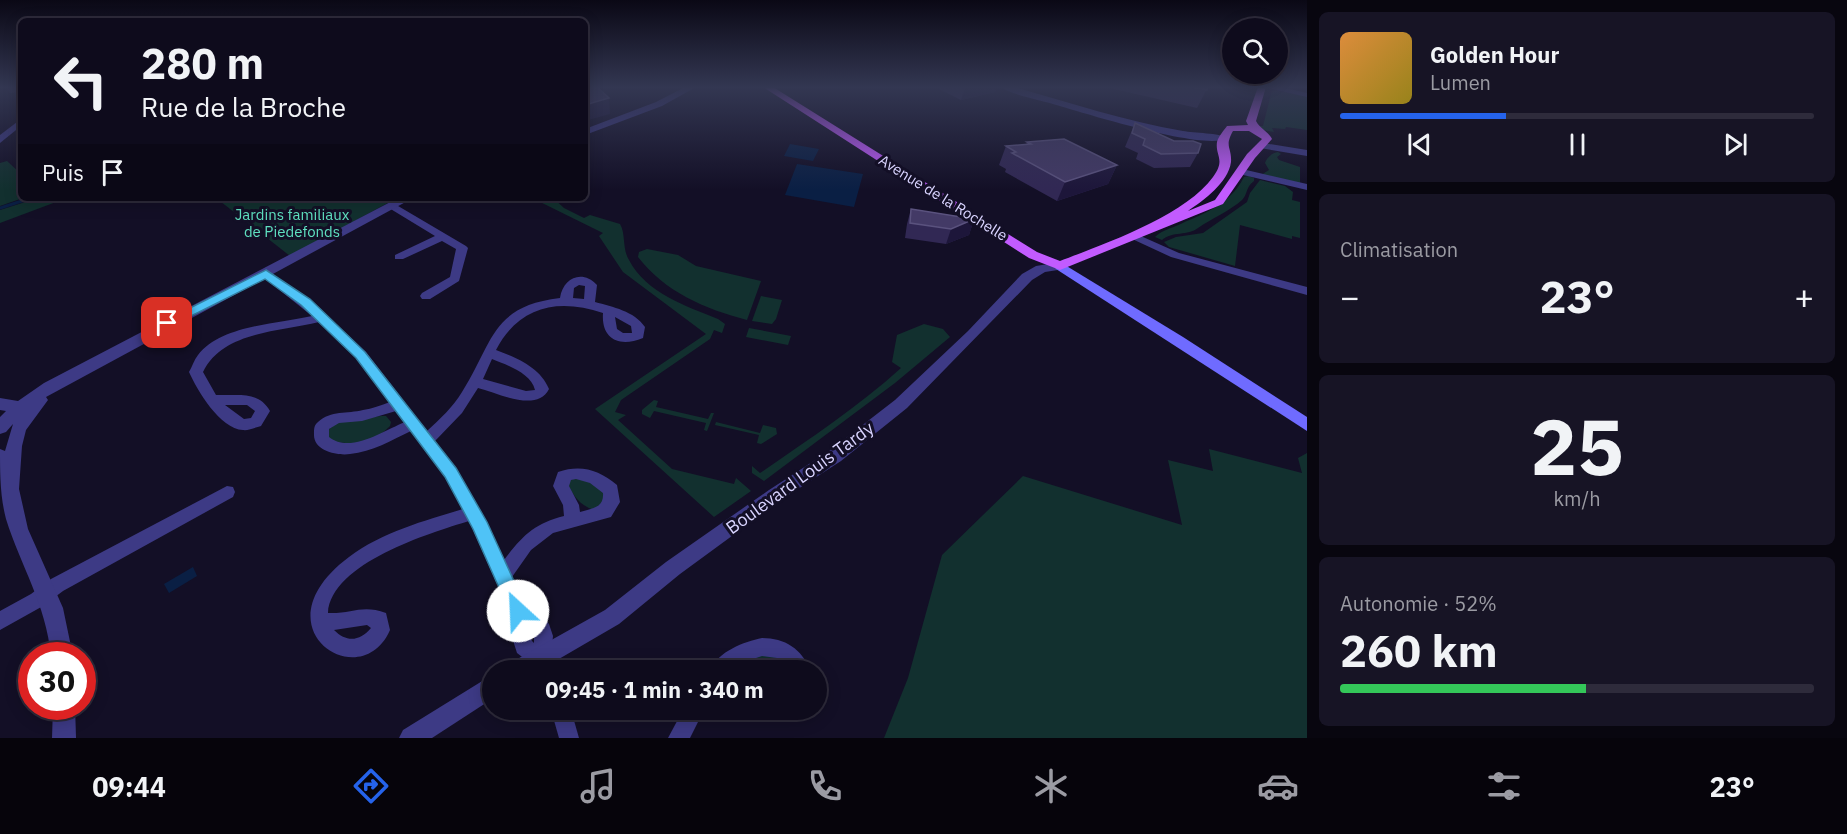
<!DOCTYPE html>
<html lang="fr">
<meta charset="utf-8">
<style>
body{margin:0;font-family:"IBM Plex Sans",sans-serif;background:#171425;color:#f1f3f6;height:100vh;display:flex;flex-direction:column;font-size:22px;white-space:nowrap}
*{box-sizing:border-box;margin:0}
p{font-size:20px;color:#9b9ba3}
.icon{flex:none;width:33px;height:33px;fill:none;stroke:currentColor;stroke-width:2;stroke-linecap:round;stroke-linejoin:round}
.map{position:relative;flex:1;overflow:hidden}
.drawer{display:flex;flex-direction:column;gap:12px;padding:12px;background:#08060f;width:540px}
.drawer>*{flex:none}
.guide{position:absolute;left:18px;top:18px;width:570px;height:183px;border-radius:9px;box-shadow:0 3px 15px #0003,0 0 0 2px #2e2b3b;background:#0e0b1c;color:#f1f3f6;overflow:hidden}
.controls{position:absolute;left:1222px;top:18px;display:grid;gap:12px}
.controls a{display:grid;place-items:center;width:66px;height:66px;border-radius:50%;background:#0e0b1c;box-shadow:0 3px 15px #0003,0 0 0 2px #2e2b3b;font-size:30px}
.speed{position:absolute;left:18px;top:642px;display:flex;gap:12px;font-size:30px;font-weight:700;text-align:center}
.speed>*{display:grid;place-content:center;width:78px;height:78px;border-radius:50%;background:#0e0b1c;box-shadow:0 3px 15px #0003,0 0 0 2px #2e2b3b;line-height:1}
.speed .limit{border:9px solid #d22;background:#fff;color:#111}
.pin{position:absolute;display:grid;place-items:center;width:51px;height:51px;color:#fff;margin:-26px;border-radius:12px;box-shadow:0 3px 9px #0006}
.me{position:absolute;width:66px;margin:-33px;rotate:335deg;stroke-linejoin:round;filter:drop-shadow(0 0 4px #0008)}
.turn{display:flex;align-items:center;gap:21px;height:126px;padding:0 24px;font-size:27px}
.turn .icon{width:78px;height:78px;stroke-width:2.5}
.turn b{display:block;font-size:42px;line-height:51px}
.then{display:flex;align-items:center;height:57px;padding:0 24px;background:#0003;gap:12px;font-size:22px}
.big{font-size:45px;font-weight:700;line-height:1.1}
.drawer .tile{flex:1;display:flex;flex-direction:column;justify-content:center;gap:9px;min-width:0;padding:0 21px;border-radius:9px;background:#171425}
.drawer .dial{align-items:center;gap:0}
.dial b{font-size:78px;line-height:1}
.song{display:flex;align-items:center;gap:18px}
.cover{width:72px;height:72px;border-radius:9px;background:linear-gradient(135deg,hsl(30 70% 55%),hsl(50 70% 35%))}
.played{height:6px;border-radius:3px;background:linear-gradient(90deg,#2563eb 35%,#2e2b3b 35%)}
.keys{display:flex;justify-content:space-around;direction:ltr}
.heat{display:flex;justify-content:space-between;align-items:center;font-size:33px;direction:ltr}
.charge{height:9px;border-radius:4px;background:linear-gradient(90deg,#34c759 52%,#2e2b3b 0)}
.trip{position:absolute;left:482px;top:660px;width:345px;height:60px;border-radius:30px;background:#0e0b1c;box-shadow:0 3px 15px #0003,0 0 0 2px #2e2b3b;font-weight:700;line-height:60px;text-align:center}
.tabs{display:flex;height:96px;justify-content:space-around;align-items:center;background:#06040b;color:#9b9ba3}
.tabs .icon{width:42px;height:42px}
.tabs .active{color:#2563eb}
.tabs b{font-size:27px;color:#f1f3f6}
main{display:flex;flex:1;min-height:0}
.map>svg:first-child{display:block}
.green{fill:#12302f}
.water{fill:#0a1f44}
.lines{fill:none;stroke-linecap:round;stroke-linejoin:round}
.stream{stroke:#0a1f44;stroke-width:3}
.minor{fill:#3d3a85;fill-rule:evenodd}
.tertiary{fill:#3d3a85;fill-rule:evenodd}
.secondary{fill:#6f6bff;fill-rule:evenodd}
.primary{fill:#c25bff;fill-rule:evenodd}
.wall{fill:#312854}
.shaded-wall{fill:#1d163a}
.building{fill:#433a66;stroke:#5a527e;stroke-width:1.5}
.route{fill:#4fc3f7;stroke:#337fa1;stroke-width:1.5}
.labels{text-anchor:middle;stroke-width:6;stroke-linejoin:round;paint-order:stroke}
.far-street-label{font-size:15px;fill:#d9d4ff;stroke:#130f26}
.far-park-label{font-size:15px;fill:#5fe0c0;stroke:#130f26}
.street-label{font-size:18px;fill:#d9d4ff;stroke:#130f26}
</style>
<main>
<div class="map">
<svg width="1307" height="738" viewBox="0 0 1307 738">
<rect width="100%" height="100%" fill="#130f26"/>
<g class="green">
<path d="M1272,90L1307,96V130L1286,127L1285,129L1272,128L1274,132L1263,130L1258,126H1263Z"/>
<path d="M1278,152L1281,154L1277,157L1279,160L1300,167V184L1261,175L1269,170L1265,163C1267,157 1272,153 1278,152Z"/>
<path d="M7,161L21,174V198H23L0,206V163Z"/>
<path d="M1249,176L1254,178V181C1245,188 1248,194 1242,200C1231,210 1211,219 1198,228C1188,236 1172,231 1162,240L1155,237C1160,232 1168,229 1176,226C1204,213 1229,206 1244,177Z"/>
<path d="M1260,180L1285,186L1293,192L1292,200L1300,202V238L1292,236V239L1240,225L1235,266L1169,247L1164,242L1176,237L1203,233L1247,202L1250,193Z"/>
<path d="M38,198H51L56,202L0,223V210Z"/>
<path d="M216,198H397L290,256Z"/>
<path d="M532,198H553L564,208L584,218L590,215L620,224C626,234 622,249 629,260C646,293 686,306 718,319L725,324L722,333L714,330L710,339L621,400L615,412L626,415L618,420L672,469L734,484L736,478L751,491L714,517L595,409L706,334L623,272L599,236L603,233Z"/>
<path d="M647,249L678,255L696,266L761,281L747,320C705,309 665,292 638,257L639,252Z"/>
<path d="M761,296L782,300L776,319L772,324L752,321Z"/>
<path d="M924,324L943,329L950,337L895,383L764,481L752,473V466L760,473C808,440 858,407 901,368L892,362L897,335Z"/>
<path d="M749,328L791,336L788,345L746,337Z"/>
<path d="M654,400L658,401L656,407L708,419L711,413H714L707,431L704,430L706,423L654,411L650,418L642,414V410Z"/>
<path d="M381,416H386L391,422L390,426C371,445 354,445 329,441L328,430L339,421Z"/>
<path d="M716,422L760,433L763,425L776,428L777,434L761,444L757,443L759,435L715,425Z"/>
<path d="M1209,449L1302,473L1298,458L1307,453V738H884L908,678L942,555L1023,476L1182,525L1168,460L1213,471Z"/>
<path d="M574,478H585L609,495L597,511C580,506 575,498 567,483Z"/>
<path d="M766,652L789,663L792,670H731L734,665Z"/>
</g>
<g class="water">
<path d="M790,144L819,149L813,161L784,156Z"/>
<path d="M797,164L863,174L854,207L785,195Z"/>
<path d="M193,567L197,576L169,593L164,584Z"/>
</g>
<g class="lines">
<path class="stream" d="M0,208L31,198"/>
<g class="minor">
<path d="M1001,87H1014C1070,103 1125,121 1183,131C1194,133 1220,133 1227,138C1207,152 1081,112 1053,104C1037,99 1015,96 1001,87Z"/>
<path d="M1264,87H1280L1307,93V97Z"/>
<path d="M21,119V126L0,143V135Z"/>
<path d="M1263,143L1307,150V156L1260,148L1258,146Z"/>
<path d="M1242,169L1307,184V190L1239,174L1237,172Z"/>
<path d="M393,203L466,246L468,248L459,281L430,299H422L420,296L422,293L450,277L456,249L442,241L403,259H395V255L435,236L389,208V204Z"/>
<path d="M1134,233L1179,253L1307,287V295L1171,257L1130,238V234Z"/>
<path d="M266,271L309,299L366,352L427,431C440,419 453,407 462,392C493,343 491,306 560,298C563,278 582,269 597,285L595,302C613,307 634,311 645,327L643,338C619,348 601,339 603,313C558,298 519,306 496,350C517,358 540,367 549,389C537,413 498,393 478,388L462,413L435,441C464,477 485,517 504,560C522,536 535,523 564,516L563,505L553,486L558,472C581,464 599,470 617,485L620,502L611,517L553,533L531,550L512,577L524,605L541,615L549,624L553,636L551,656L561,670H539L517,653L510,631L509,611L469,521C430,533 331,563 328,613C352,614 362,604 386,613L390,630C361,697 254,628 349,557C382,532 424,521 463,509L445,476L411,431C392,440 372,452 350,454C338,456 313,451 314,434C314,429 314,425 318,422C331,410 347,414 363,410C372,409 381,405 390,402L356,358L319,322C279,332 223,331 203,372L216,395C237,396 258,390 270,411L261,426C256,427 248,431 243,430C220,429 197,390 189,372C192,367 194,360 198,355C221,325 278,324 312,316L262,276L260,274ZM579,285L585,286L584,299L573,298L574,288ZM615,317L631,326L632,333H623L617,329ZM492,359C507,365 531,373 535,390L526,391L483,379ZM225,405H247L255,411L251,418L244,419ZM396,411L405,422C383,431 350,454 329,437V429L339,423L362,421ZM576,479L590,483L603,493C604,508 593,508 580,512L579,505L569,486L571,480ZM367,625L371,628C360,641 347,643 334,630ZM528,628L534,634V643L532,641Z"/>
<path d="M227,486L233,487L235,492L233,497L63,591L43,606L0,630V611L31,594L51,579Z"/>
<path d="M762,638C785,638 802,649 810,670H789L777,658L762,656L747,661L734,670H711C718,651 744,642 762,638Z"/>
<path d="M551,710H571L579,738H559Z"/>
<path d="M683,710H704L690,738H668Z"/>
</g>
<g class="tertiary">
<path d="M685,87H696L662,106L585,135V129L656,102Z"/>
<path d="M398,198H413L46,397L48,400L26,430L22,446L19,489L28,529L63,608L73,656H51C46,604 21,567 6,519C0,496 0,473 0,449L5,451L13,424L6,432L0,434V417L6,411L0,410V398L18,401L44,383Z"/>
<path d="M1060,262L1066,266L1064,269L1045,272L1032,280L907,408L841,461L781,500L680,574L619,624L540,670H509L512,662L605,610L666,562L769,490L829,451L895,400L968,331L1022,274L1036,266Z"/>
<path d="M492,675V699L432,738H399L403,730Z"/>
<path d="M53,706H75L76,738H52Z"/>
</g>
<path class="secondary" d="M1060,262L1183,337L1307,417V431L1056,269L1054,266Z"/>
<path class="primary" d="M763,87H773L1037,252L1060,261C1104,244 1185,216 1213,177C1226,159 1215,156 1217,142C1218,137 1224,130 1227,126L1248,125L1246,121L1258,87H1266L1256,121C1260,129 1268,131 1272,139L1255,158L1223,204L1060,270L1029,258ZM1233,131H1249L1262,139L1247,154L1215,200L1188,211C1204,200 1228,183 1231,162C1232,147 1224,147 1233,131Z"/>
</g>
<g class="wall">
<path d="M7,87H21V92L10,93Z"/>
<path d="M935,87H997L995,92L961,100Z"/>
<path d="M1105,87H1208L1197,108Z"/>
<path d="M1135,123L1198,153L1190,167L1154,168L1136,159L1138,153L1125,147Z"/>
<path d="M1027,142L1117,165L1108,184L1057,201L1005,172L1006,169L999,165L1006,146L1026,145Z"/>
<path d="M911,209L974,219L969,235L946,244L905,238L907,224Z"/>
</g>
<g class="shaded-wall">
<path d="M967,87H997L995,92L961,100L965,88Z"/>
<path d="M609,98L610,114L585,121V105Z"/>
<path d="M1117,165L1108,184L1057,201L1065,182Z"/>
<path d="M974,219L969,235L946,244L951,229Z"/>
</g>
<g class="building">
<path d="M585,87H597L609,98L585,105Z"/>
<path d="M1191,87H1208L1207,90Z"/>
<path d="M1135,123L1174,141H1193L1201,144L1198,153L1161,154L1143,145L1145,139L1132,133Z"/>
<path d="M1064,139L1117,165L1065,182L1012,153L1016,152L1006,146L1031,144L1027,142Z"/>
<path d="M911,209L974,219L951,229L910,223Z"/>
</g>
<linearGradient id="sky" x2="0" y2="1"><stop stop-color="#0a0815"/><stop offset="0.46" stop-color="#333752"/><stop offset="1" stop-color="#333752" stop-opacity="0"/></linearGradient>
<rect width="1307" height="190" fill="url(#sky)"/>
<path class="route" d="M266,270L310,299L365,352L456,468L487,522L525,605L528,611L525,617L518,620L512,617L473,529L445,477L356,358L301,305L265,279L171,326H162L160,323Z"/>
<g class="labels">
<g class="far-street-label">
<text transform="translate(943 198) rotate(32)" y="5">Avenue de la Rochelle</text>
</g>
<g class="far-park-label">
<text x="292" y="220">Jardins familiaux<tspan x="292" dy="17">de Piedefonds</tspan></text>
</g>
<g class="street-label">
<text transform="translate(800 478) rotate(-36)" y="6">Boulevard Louis Tardy</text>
</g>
</g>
</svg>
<div class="controls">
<a><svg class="icon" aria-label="search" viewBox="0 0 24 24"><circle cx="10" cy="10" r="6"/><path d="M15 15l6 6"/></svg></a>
</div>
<div class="speed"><div class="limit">30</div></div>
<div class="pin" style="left:167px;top:323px;background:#d93025"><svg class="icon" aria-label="arrive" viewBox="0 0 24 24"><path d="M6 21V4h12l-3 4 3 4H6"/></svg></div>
<svg class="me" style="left:518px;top:611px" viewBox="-20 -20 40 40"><circle r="19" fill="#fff"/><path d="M0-13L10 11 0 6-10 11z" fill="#4fc3f7"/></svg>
<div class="trip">09:45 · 1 min · 340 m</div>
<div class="guide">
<div class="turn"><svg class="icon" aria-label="left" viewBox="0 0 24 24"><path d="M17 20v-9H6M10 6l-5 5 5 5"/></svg><div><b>280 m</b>Rue de la Broche</div></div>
<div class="then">Puis<svg class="icon" aria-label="arrive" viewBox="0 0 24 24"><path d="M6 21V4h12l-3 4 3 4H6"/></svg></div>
</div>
</div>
<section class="drawer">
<div class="tile">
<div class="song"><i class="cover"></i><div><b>Golden Hour</b><p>Lumen</p></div></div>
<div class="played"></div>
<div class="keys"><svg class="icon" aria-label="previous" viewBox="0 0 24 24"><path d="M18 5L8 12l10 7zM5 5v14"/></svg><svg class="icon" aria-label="pause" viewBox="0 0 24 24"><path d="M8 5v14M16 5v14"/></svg><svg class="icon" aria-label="next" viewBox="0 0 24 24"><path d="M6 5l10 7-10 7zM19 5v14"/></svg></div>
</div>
<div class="tile"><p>Climatisation</p>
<div class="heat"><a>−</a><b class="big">23°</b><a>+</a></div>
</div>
<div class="tile dial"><b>25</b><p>km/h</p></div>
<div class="tile"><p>Autonomie · 52%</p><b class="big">260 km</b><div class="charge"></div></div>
</section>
</main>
<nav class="tabs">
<b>09:44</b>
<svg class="icon active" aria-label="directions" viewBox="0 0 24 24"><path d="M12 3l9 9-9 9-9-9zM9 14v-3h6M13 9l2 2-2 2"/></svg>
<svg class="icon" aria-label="music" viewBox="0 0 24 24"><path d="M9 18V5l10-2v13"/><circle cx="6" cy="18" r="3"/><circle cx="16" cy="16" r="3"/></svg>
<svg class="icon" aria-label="phone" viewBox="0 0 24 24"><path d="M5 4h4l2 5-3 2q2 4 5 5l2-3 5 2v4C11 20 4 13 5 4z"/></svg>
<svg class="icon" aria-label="climate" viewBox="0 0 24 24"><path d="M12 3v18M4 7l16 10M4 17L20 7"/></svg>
<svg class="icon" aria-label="car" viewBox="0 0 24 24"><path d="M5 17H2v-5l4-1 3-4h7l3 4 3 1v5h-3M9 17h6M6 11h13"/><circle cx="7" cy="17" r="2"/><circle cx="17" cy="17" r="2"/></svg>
<svg class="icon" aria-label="filters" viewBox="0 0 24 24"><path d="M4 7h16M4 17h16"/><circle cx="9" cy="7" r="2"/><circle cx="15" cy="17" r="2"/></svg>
<b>23°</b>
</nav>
